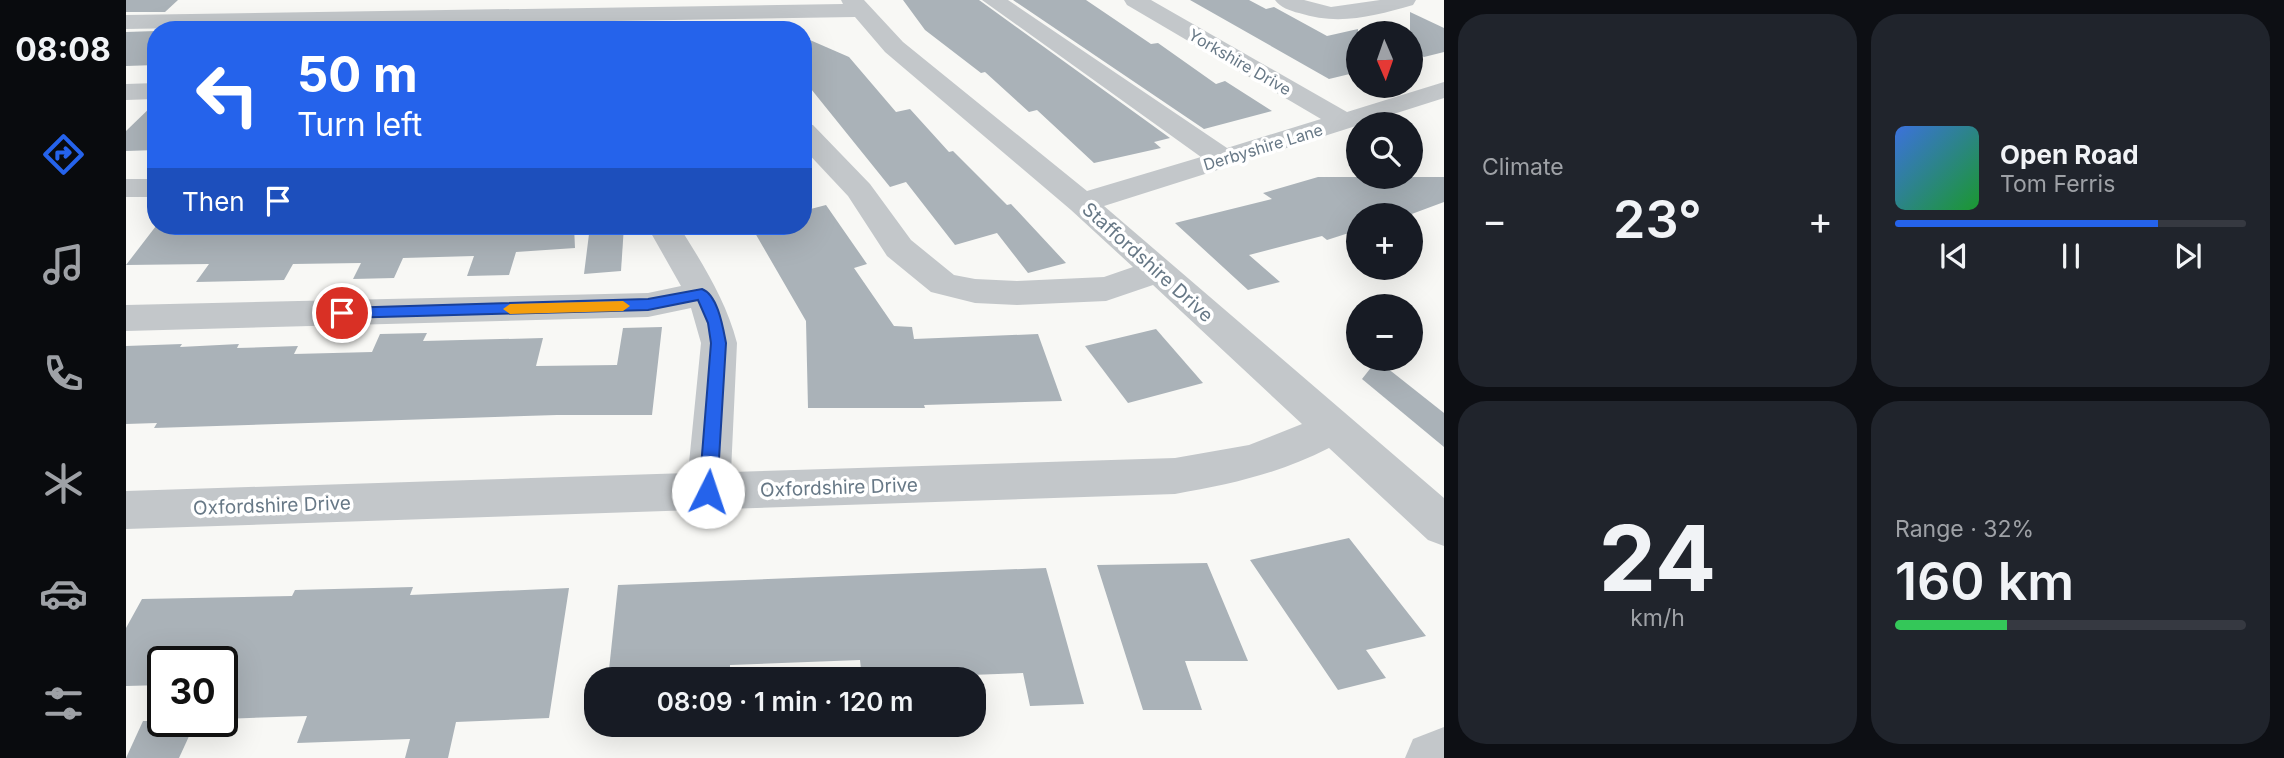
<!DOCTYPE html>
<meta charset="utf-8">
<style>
body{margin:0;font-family:Inter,sans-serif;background:#20242c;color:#f1f3f6;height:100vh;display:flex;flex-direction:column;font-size:26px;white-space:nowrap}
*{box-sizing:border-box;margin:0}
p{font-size:23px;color:#9ea1a6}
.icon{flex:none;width:38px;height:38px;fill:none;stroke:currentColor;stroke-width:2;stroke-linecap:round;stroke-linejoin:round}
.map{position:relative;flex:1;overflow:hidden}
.panel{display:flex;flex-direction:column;gap:14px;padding:14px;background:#0d0f14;width:840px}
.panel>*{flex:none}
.banner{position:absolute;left:21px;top:21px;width:665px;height:214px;border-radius:28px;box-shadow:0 7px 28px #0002;background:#2563eb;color:#fff;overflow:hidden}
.needle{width:46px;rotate:178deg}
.buttons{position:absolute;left:1220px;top:21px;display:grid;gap:14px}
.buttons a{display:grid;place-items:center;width:77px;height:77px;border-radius:50%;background:#171b24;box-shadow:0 7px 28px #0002;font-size:35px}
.speed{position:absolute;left:21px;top:646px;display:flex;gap:14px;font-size:35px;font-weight:700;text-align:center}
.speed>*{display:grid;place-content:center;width:91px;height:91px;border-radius:50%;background:#171b24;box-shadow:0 7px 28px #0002;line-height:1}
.speed .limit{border:4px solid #111;border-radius:10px;background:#fff;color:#111}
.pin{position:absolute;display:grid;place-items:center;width:60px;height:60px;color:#fff;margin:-30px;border:4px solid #fff;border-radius:50%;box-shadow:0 2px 7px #0007}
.me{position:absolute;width:77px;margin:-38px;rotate:4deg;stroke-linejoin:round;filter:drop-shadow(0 0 5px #0008)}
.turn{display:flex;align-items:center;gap:24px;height:147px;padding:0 35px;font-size:32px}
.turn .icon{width:91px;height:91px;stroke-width:2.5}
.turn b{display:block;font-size:49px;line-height:60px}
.then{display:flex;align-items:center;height:66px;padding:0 35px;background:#0003;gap:14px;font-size:26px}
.big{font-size:52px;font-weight:600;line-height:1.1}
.panel .widget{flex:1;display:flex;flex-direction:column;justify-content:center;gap:10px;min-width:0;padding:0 24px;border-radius:28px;background:#20242c}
.panel .dial{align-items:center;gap:0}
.dial b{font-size:91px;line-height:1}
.song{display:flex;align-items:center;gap:21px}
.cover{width:84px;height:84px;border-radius:10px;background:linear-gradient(135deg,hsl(220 70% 55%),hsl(130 70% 35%))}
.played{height:7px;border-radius:4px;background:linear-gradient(90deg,#2563eb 75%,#363941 75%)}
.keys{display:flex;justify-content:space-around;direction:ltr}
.heat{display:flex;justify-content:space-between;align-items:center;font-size:38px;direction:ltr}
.charge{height:10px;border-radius:5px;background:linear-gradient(90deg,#34c759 32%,#363941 0)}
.panel .tiles{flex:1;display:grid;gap:14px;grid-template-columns:repeat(2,1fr)}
.trip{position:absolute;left:458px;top:667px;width:402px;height:70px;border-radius:28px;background:#171b24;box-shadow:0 7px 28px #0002;font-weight:600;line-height:70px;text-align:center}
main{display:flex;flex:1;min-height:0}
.tab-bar{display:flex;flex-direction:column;width:126px;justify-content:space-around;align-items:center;background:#090b0e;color:#9ea1a6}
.tab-bar .icon{width:49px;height:49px}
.tab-bar .selected{color:#2563eb}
.tab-bar b{font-size:32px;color:#f1f3f6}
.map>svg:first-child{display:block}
.building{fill:#aab2b8}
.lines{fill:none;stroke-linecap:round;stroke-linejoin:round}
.minor{fill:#c3c7ca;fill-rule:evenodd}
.route{fill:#2563eb;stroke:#184099;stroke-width:2}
.slow{fill:#f59e0b}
.labels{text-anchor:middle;stroke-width:7;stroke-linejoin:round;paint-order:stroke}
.far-street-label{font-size:16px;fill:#677886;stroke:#fff}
.street-label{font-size:19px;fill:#677886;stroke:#fff}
</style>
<main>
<nav class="tab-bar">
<b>08:08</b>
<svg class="icon selected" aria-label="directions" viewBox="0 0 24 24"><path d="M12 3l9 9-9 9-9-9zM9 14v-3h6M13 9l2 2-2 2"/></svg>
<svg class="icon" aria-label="music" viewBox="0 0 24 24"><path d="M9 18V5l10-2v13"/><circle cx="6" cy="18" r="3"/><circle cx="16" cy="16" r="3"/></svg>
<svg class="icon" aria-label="phone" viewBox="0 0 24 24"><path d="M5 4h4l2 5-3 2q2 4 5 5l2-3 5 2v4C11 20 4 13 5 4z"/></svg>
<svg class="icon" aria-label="climate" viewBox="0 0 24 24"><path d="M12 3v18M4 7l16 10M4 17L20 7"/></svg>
<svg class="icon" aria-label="car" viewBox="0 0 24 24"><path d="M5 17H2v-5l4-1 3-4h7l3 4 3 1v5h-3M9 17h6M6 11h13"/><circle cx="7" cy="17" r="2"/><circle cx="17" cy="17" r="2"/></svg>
<svg class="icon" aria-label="filters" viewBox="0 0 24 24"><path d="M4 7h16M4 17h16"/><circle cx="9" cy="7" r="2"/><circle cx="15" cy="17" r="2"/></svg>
</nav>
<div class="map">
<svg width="1318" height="758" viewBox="0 0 1318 758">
<rect width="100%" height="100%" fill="#f8f8f5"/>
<g class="building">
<path d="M0,0H52L39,12H0Z"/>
<path d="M777,0H853L1044,138L1028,142L1035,148L968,163L911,110L903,112L859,72L855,73L799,30Z"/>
<path d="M887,0H960L1025,44L1032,43L1090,84L1099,81L1146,111L1078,129Z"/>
<path d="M1064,0H1123L1140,9L1148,7L1201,36L1232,29V72L1203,79Z"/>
<path d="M1284,12L1318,28V52L1298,57L1284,50Z"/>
<path d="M30,31V65L0,66V32Z"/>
<path d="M677,37L723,57L770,112L784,109L823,152L827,151L881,205L885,204L940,263L902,273L871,233L829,245L780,182L764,187L677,79Z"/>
<path d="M30,102V150L0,151V131Z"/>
<path d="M1192,177H1318V202L1283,215H1232V230L1201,240L1196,236L1123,255L1154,282L1122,290L1049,223L1146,199L1137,193Z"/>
<path d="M700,205L741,264L728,268L768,326L786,327L788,339L912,334L936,401L798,405L799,408H682L680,321L625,226H677V211Z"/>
<path d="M30,226H448L449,248L390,252L383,275L341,276L348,256L277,258L268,278L227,279L235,263L167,264L158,280L70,282L83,264L0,265Z"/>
<path d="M464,226H498L495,271L458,274Z"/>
<path d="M536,327L526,415H431L28,428L31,423L0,424V346L56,344L54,347L113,344L111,348L172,346L168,354L246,352L254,334L301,333L297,341L417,338L410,366L491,365L497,328Z"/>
<path d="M1030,329L1077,383L1002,403L959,346Z"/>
<path d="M1251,360L1318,413V447L1236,379Z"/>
<path d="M1223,538L1300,636L1240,650L1260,678L1212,690L1124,560Z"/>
<path d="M1081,563L1122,661H1059L1076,710H1017L971,565Z"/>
<path d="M920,568L958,704L904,706L897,673L736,679L734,660L604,665V679H482L492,585Z"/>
<path d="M287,587L284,595L443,588L423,718L330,722L322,758H279L284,739L171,743L181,716L96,719V662H37V685L0,686V628L16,599L166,596L169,590Z"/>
<path d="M17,721H70L53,758H0Z"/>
</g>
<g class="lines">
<g class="minor">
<path d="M715,0H738L777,42L961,191L1075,157L856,0H882L1101,148L1195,119L1001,5L998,0H1025L1221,112L1318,82V98L978,206L1318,498V546L1302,540L1203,448C1152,474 1105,484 1049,494L0,529V491L562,473L575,343L565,308L522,317L0,331V305L522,293L555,286L521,226H553C576,263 600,300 611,343L605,472L1049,458L1123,445L1176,424L1027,285L980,301L891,305L849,303L805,292L761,256L722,196L677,148V123L687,125L744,184L785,240L828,275L849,279L891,281L978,277L1007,267L945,210L759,52L729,17L0,29V15L717,4Z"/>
<path d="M1149,0H1178L1205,7L1254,0H1290L1287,5C1248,16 1213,26 1173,13C1164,11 1154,7 1149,0Z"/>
<path d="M30,83V99L0,100V84Z"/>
<rect x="0" y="179" width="30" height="18"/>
<path d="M1318,727V758H1279L1287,739Z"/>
</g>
</g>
<path class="route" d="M576,289C592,295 597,328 600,343L591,492L589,497L582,500L576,497L573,492L585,343L582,323L572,300L522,310L216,318L209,313L216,308L522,299Z"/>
<path class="slow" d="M497,301L504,306L497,311L384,314L377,309L384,304Z"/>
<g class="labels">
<g class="far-street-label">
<text transform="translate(1114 62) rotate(30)" y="6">Yorkshire Drive</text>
<text transform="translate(1137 147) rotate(-17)" y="6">Derbyshire Lane</text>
</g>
<g class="street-label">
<text transform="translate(1022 262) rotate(42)" y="7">Staffordshire Drive</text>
<text transform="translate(713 487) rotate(-2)" y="7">Oxfordshire Drive</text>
<text transform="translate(146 505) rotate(-2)" y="7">Oxfordshire Drive</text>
</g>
</g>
</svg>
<div class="buttons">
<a><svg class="needle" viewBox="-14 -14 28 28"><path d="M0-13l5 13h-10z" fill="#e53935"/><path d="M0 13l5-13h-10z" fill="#9ea1a6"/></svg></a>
<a><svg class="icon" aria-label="search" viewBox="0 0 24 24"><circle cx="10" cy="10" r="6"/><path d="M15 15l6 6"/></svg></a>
<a>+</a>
<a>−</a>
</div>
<div class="speed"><div class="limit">30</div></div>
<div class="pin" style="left:216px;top:313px;background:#d93025"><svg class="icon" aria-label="arrive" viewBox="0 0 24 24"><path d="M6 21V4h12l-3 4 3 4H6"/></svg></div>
<svg class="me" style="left:582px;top:492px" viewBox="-20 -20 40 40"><circle r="19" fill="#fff"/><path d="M0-13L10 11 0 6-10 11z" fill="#2563eb"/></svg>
<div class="trip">08:09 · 1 min · 120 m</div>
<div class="banner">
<div class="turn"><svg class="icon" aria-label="left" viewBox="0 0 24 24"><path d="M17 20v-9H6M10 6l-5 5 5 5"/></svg><div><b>50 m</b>Turn left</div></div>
<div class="then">Then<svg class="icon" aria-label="arrive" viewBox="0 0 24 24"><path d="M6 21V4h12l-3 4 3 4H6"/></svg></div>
</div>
</div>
<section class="panel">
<div class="tiles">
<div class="widget"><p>Climate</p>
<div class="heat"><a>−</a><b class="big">23°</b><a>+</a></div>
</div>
<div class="widget">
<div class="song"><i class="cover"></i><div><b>Open Road</b><p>Tom Ferris</p></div></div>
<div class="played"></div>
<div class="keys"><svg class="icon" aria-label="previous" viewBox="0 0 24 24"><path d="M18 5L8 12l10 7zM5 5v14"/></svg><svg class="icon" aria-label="pause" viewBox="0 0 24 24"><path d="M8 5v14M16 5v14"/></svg><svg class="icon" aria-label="next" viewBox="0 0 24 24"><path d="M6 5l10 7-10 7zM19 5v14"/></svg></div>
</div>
<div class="widget dial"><b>24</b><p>km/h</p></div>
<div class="widget"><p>Range · 32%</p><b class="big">160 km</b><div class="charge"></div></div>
</div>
</section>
</main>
